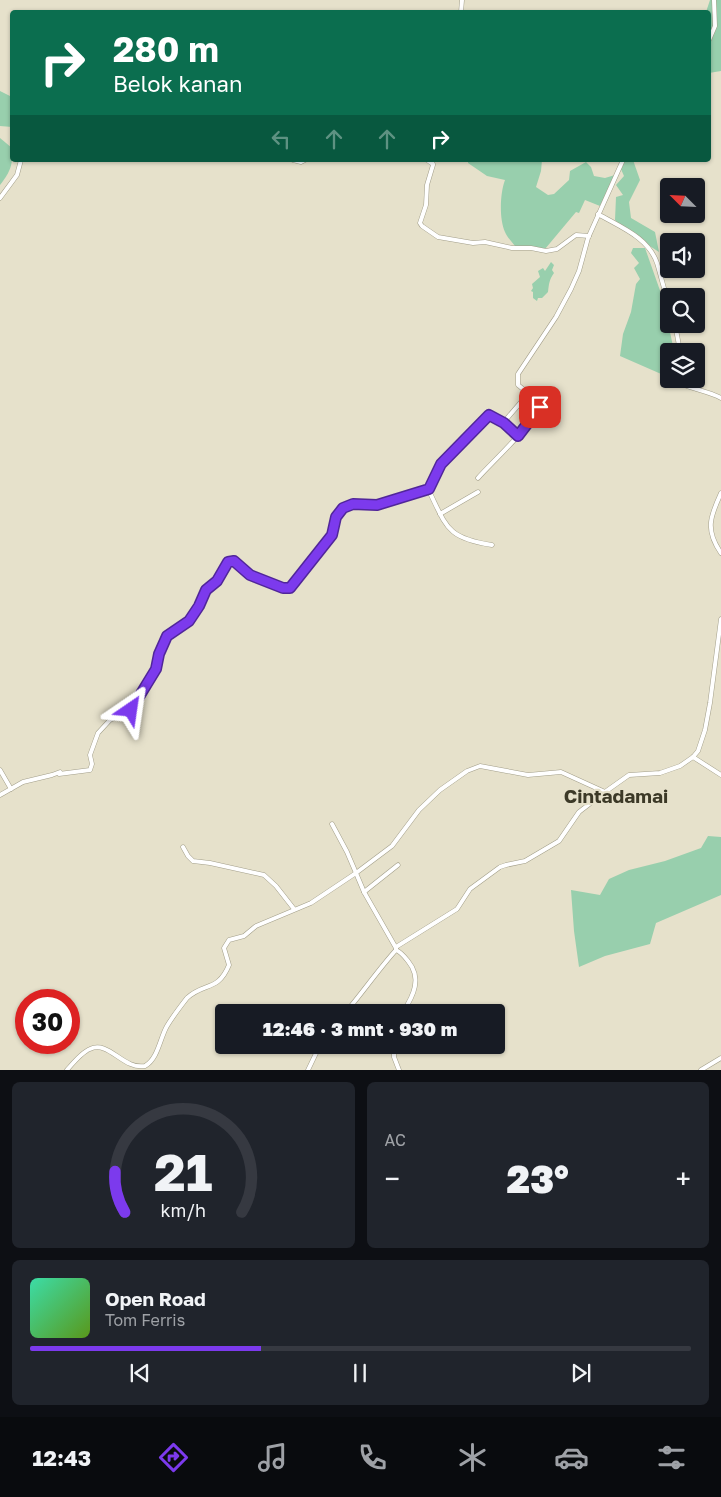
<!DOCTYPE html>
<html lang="id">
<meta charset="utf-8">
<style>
body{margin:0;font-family:"Golos Text",sans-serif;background:#20242c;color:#f1f3f6;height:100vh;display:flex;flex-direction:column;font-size:19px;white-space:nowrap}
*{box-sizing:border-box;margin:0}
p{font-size:16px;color:#9ea1a6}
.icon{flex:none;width:28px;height:28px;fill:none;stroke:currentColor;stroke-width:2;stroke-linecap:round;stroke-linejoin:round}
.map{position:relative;height:1070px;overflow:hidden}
.details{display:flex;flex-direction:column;gap:12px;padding:12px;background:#0d0f14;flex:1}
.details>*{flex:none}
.top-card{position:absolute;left:10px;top:10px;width:701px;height:152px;border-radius:5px;box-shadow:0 1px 4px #0004;background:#0b6e4f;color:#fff;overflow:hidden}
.needle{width:32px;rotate:294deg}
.buttons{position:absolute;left:660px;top:178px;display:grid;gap:10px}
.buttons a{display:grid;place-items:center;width:45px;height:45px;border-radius:5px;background:#171b24;box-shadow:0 1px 4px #0004;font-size:25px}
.speed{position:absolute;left:15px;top:989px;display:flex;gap:10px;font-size:25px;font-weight:700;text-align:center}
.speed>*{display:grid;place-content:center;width:65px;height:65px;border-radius:50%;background:#171b24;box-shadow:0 1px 4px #0004;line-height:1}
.speed .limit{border:8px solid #d22;background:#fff;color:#111}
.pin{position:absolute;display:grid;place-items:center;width:42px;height:42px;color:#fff;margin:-21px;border-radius:10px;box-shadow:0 2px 8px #0006}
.me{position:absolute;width:55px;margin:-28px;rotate:32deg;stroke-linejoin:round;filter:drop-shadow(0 0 4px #0008)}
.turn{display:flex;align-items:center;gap:18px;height:105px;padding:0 20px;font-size:22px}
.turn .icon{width:65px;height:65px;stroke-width:2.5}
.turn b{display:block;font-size:35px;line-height:42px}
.lanes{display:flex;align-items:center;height:48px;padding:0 20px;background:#0003;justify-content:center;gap:25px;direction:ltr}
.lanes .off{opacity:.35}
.big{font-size:38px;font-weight:800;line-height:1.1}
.details .card{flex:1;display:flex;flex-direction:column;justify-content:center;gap:8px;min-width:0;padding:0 18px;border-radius:8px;background:#20242c}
.details .dial{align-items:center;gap:0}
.dial svg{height:130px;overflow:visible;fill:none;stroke:#363941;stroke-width:7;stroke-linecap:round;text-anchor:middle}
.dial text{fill:#f1f3f6;stroke:none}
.song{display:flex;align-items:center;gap:15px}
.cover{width:60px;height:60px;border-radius:8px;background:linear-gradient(135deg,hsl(160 70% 55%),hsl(90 70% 35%))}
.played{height:5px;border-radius:2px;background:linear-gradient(90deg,#7c3aed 35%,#363941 35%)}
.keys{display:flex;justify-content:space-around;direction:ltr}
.heat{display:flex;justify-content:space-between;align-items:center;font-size:28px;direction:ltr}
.details .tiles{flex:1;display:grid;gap:12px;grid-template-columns:1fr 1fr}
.card:last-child{grid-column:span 2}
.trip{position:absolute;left:215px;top:1004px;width:290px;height:50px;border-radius:5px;background:#171b24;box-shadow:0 1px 4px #0004;font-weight:800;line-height:50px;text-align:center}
.dock{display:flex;height:80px;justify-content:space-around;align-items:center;background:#090b0e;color:#9ea1a6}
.dock .icon{width:35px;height:35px}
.dock .active{color:#7c3aed}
.dock b{font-size:22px;color:#f1f3f6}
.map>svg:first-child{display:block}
.green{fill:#98cfad}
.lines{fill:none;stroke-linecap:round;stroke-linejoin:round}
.minor-casing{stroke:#a29e89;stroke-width:5}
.minor{stroke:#fff;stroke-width:4}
.route-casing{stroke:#51269a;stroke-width:12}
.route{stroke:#7c3aed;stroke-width:9}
.labels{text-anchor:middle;stroke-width:4.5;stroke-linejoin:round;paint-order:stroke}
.quarter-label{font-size:19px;font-weight:bold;fill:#3c3927;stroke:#e6e1cb}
</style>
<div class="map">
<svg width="721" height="1070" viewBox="0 0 721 1070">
<rect width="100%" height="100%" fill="#e6e1cb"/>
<g class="green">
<path d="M710,0H721V71L709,73V12H706Z"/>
<path d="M0,91L12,97V127L0,126Z"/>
<path d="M0,138L12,148C13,164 11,171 0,185Z"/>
<path d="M468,160H542L541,171L536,187L548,195L554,194L569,180L570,171L586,162L591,167L594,176L605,178L615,175L600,206L585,200L579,213L576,212L545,249L515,246C512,242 507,237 505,232C499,219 500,193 505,180L487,176L468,163Z"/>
<path d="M626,160H633L640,180L629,202L631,218L655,232L659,252L622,228L615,220L616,197L623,195L616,185L624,176L620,167Z"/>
<path d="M633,248H645L663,299L674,351H669L668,377L620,356L623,334L631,312L636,284L640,279L634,268L639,263L631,253Z"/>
<path d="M551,262L554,265L552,270L554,273C549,280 549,284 548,292L542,298H538L537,301L533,298V292L531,291L533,288L532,284L540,277L538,271L543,268L545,271Z"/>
<path d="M708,836L721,837V895L656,923L650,944L605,956L579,967L574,931L571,890L600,895L609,879L629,870L665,861L701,848Z"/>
</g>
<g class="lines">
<defs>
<g id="minor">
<path d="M461,12L462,0"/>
<path d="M709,40L715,26L714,0"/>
<path d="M293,160L301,162L305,160"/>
<path d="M427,160L433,164V165L427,185L426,205L420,223L422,226L438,237L473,243L485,242L512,248H531L546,251L557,249L576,235L589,236"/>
<path d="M0,198L17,175L21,160"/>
<path d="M598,214C620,227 648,237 657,263C661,276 664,290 669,304"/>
<path d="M675,324L680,351"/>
<path d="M679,379L682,384C695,390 708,391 721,398"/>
<path d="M503,423L517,436"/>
<path d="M478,478C490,464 539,419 540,404L538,401L518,385V374L556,317L571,289L579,271L588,238L623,160"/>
<path d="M428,489C447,527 446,538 492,545"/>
<path d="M721,493C710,517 705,530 721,553"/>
<path d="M440,514L478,492"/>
<path d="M693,757L721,775"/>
<path d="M0,770L11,789"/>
<path d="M59,774L90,770L92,764L90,755L98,733L110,720L131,710L156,669L158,656L167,636L189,621L199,607L207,589L217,581L227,563L231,560C237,562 239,567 244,571C250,577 282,590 290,588L331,535L336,517L343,509L353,504L377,505L429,489C435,482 436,472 442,464C455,446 474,431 489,415L503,423L528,394"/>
<path d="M0,795L23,782L52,775L60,772"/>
<path d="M183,847L188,856L193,861L210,863L264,875L276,886L294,909"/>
<path d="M364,892L398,865"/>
<path d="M396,947L457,909L470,889L500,867L506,865L525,861L559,841L579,812L605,792"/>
<path d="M396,950C401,952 404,956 408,961C422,978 414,995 403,1012"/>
<path d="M346,1012C363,992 378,970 396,950V948L364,892L356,873L392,846L419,810L440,790L467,771L480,766L528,775L561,772L605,792L629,775L660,773L680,766L693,757L698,751L705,730L710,703L721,619"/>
<path d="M394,1045V1057L399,1070"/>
<path d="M67,1070C73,1063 82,1052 90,1049C109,1040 123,1070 145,1066C158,1059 160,1038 167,1026C173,1016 180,1007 187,998C204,982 218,992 229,965L224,948L229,940L244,936L256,926L311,903L356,873L347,852L332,824"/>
<path d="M308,1070L320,1045"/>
<path d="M701,1070L721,1058"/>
</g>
</defs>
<use href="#minor" class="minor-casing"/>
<use href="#minor" class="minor"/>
</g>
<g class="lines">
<defs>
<path id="route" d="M131,710L156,669L159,654L167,636L189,621L199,606L206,590L217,581L228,562L234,561L250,575L283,588H290L332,535L336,517L343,508L353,504L377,505L429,489L441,464L489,415L504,423L518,436L540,407"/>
</defs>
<use href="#route" class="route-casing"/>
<use href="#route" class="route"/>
</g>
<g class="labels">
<g class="quarter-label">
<text x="616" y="803">Cintadamai</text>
</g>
</g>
</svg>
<div class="buttons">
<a><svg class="needle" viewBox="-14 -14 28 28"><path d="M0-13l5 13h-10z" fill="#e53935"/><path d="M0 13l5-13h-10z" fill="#9ea1a6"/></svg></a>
<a><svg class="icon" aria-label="sound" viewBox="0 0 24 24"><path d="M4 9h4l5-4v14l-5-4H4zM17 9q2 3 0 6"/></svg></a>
<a><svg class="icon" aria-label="search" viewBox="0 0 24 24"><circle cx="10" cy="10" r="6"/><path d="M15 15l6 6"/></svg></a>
<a><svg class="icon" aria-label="layers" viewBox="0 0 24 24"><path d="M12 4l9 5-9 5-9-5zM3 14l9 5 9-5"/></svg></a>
</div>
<div class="speed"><div class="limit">30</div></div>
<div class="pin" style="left:540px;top:407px;background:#d93025"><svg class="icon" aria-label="arrive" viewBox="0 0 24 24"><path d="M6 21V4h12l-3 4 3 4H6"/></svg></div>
<svg class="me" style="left:131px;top:710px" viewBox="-20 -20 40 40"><path d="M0-17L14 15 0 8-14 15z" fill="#7c3aed" stroke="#fff" stroke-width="4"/></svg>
<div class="trip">12:46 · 3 mnt · 930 m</div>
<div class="top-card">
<div class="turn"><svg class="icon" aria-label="right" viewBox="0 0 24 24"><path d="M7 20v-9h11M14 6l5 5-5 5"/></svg><div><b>280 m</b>Belok kanan</div></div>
<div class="lanes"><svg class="icon off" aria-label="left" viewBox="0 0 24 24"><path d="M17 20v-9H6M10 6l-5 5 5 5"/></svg><svg class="icon off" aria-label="ahead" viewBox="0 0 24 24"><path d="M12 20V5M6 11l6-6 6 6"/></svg><svg class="icon off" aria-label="ahead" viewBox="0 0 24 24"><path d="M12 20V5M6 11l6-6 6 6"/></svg><svg class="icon" aria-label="right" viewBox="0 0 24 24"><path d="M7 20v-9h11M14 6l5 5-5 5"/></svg></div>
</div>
</div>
<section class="details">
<div class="tiles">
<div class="card dial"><svg viewBox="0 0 100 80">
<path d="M14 69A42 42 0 1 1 86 69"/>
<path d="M14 69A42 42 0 0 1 8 44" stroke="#7c3aed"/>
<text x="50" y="56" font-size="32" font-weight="700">21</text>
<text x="50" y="72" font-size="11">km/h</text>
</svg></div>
<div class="card"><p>AC</p>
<div class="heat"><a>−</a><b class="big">23°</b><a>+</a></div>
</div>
<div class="card">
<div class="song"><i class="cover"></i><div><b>Open Road</b><p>Tom Ferris</p></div></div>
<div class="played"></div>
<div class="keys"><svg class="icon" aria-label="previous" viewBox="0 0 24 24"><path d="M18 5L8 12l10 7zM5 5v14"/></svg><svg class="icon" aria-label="pause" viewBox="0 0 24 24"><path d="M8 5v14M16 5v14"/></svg><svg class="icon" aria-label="next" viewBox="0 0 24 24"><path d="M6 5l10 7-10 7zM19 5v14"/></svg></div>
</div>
</div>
</section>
<nav class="dock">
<b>12:43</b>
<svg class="icon active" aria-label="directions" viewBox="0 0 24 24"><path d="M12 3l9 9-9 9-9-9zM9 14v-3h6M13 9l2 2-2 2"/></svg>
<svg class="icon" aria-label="music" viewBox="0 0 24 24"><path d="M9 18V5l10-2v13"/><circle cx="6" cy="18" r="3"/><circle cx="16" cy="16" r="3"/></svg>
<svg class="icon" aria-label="phone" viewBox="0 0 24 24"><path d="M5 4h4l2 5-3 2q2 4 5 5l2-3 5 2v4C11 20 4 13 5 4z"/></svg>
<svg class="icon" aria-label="climate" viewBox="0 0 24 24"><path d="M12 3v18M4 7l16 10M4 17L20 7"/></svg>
<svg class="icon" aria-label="car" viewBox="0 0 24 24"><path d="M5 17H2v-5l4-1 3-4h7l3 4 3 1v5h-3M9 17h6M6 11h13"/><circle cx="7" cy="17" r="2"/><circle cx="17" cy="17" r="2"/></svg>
<svg class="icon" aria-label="filters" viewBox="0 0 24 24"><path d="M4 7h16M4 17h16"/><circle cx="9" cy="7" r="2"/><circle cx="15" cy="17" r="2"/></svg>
</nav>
